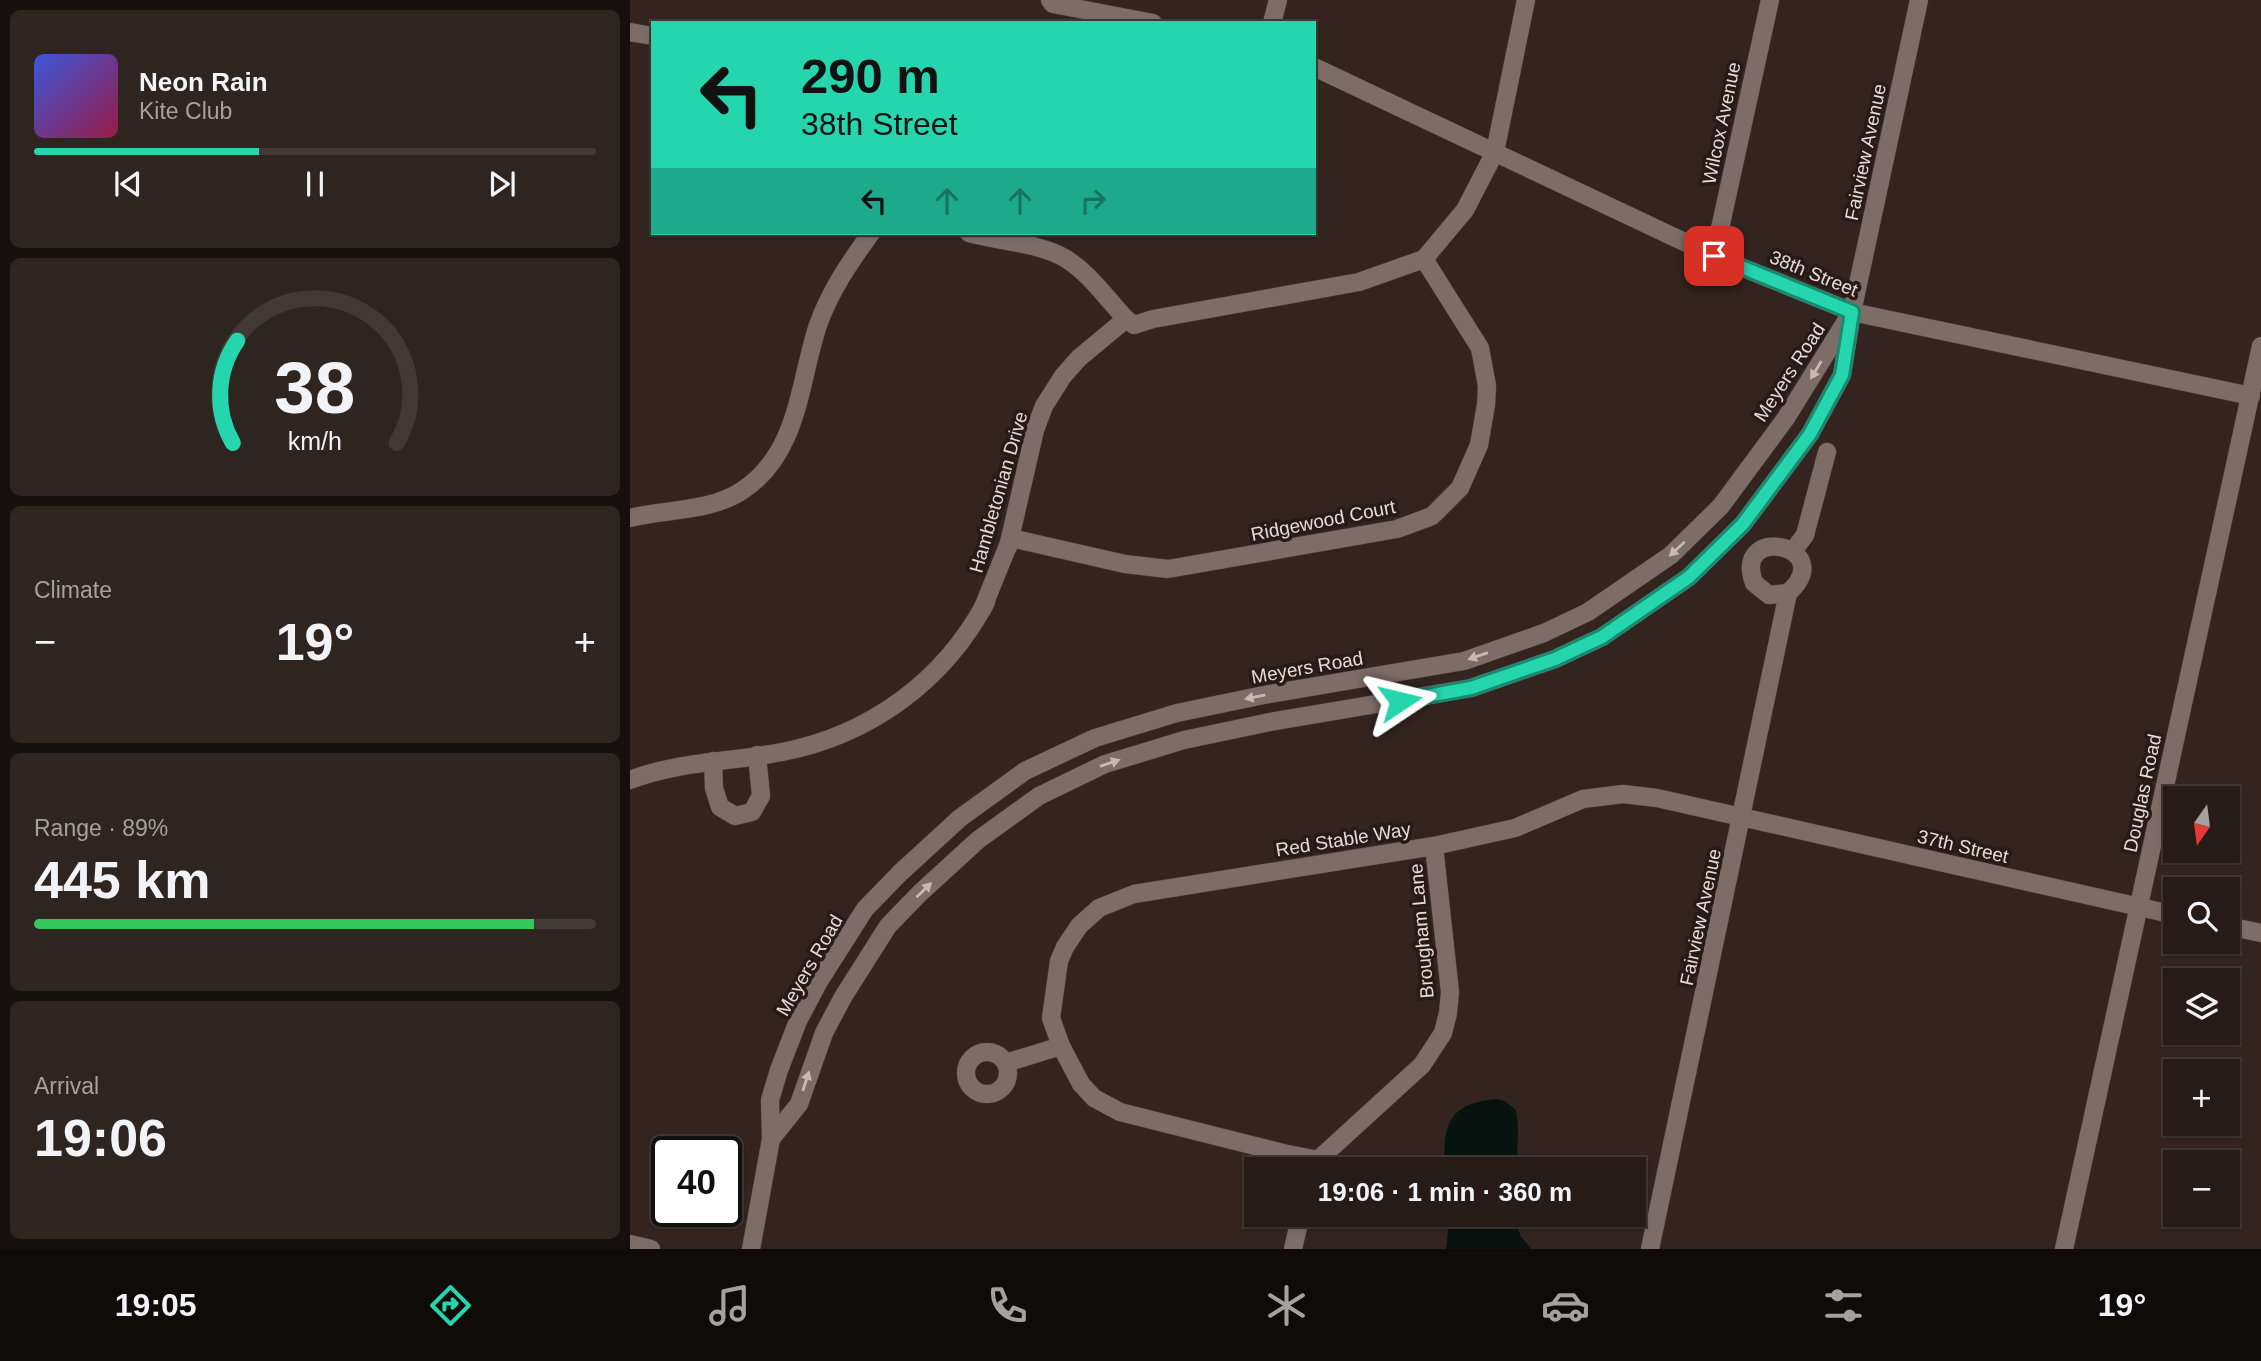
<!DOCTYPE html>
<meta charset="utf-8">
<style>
body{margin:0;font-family:Arial,sans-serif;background:#2e2420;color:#f1f3f6;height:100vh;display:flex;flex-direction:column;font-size:26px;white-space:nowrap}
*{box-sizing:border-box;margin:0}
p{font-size:23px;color:#a4a1a1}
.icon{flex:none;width:38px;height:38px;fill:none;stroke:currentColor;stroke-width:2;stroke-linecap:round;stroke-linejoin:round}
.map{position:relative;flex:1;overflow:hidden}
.details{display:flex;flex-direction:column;gap:10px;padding:10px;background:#150f0d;width:630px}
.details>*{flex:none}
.hud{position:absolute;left:21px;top:21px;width:665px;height:214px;border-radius:0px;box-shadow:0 2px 5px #0004,0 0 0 2px #423936;background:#25d5ae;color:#111;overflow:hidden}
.needle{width:46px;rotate:194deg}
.fabs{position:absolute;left:1533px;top:786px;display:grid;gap:14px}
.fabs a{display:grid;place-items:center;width:77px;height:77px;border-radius:0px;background:#261b17;box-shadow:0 2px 5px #0004,0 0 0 2px #423936;font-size:35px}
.speed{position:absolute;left:21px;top:1136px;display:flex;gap:14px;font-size:35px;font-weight:700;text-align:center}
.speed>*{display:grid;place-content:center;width:91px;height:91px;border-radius:50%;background:#261b17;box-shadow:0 2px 5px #0004,0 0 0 2px #423936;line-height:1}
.speed .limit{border:4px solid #111;border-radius:10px;background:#fff;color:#111}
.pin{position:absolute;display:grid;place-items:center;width:60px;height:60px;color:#fff;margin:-30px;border-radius:14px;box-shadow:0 4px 10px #0006}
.me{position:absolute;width:77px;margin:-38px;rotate:80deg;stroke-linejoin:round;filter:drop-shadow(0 0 5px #0008)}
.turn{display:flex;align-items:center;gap:24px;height:147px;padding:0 35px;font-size:32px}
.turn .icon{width:91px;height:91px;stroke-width:2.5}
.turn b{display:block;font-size:49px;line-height:60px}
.lanes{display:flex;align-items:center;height:66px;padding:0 35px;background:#0003;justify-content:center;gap:35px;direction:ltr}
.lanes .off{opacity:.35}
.big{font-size:52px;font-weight:700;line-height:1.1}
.details .tile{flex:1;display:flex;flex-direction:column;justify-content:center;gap:10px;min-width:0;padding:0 24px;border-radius:10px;background:#2e2420}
.details .dial{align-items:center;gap:0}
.dial svg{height:182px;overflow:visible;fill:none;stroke:#423936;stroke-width:7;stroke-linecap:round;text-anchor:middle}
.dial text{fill:#f1f3f6;stroke:none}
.song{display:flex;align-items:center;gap:21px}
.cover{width:84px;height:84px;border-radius:10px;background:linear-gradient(135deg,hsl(230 70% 55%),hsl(340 70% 35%))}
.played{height:7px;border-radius:4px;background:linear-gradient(90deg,#25d5ae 40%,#423936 40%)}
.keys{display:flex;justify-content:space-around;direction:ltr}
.heat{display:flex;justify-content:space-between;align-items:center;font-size:38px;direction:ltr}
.charge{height:10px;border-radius:5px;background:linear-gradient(90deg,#34c759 89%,#423936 0)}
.trip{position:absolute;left:614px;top:1157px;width:402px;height:70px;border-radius:0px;background:#261b17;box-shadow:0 2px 5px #0004,0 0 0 2px #423936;font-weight:700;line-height:70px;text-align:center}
.tab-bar{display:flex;height:112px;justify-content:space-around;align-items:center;background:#0f0b09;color:#a4a1a1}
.tab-bar .icon{width:49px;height:49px}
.tab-bar .on{color:#25d5ae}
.tab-bar b{font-size:32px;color:#f1f3f6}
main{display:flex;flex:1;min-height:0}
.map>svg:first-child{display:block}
.water{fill:#06130f}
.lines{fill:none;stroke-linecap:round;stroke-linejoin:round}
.minor-casing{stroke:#4f433f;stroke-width:19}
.minor{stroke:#7e6c67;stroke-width:18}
.oneway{fill:#c6bab6}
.route-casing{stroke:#188a71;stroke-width:18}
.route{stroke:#25d5ae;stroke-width:12}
.labels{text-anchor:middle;stroke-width:7;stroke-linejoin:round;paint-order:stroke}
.street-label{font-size:19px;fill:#e5dbd8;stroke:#281a16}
</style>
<main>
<section class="details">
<div class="tile">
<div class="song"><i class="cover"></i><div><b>Neon Rain</b><p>Kite Club</p></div></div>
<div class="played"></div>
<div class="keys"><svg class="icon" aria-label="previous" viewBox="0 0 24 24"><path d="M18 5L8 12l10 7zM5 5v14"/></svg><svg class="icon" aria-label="pause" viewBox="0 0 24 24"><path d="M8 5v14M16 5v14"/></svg><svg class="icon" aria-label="next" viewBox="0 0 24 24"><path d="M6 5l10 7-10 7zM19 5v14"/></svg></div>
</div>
<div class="tile dial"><svg viewBox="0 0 100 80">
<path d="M14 69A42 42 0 1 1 86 69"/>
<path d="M14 69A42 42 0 0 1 16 24" stroke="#25d5ae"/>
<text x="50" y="56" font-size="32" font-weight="700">38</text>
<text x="50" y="72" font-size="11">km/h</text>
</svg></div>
<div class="tile"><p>Climate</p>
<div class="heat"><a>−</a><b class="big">19°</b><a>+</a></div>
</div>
<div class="tile"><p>Range · 89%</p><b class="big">445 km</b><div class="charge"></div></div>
<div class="tile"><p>Arrival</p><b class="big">19:06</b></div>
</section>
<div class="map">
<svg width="1631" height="1249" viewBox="0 0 1631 1249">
<rect width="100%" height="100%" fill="#33241f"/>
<g class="water">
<path d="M867,1099L875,1101L886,1110L888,1125L887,1169H815C812,1124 819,1103 867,1099Z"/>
<path d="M820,1214L885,1215L890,1235L901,1249H816Z"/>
</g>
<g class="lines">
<defs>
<g id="minor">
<path d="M420,0L423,4L523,23"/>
<path d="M642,23L648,0"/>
<path d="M0,32L23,36"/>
<path d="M684,67L1084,256L1222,312L1621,396"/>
<path d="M339,233C368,241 401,242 429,255C456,268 476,298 496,319L504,325L523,319L729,282L794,259L835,210L865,152L896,0"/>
<path d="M1084,256L1140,0"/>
<path d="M0,518C36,509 81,512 113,490C169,453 169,382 188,325C200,291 220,262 241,233"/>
<path d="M378,547L405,430L414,406L433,376L449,358L496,319"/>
<path d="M1163,551L1175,535L1197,452"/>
<path d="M352,610L381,538L495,564L538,569L767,529L802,516L830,488L849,445L856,405L857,386L850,348L794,259"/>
<path d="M83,761L84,788L90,807L105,816L122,812L131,796L127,755"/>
<path d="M0,780C49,761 101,762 152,752C240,735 314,681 356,602"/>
<path d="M1598,926L1631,933"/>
<circle cx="357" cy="1073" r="21"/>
<path d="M376,1063L431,1046"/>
<path d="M141,1139L169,1104L194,1033L213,997L258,926L290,893L348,840L409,796L475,764L554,740L640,722L841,688L925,659L972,637L1059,577L1113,524L1180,434L1212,375L1222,312L1289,0"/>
<path d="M688,1160L653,1153L490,1112L464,1098L451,1084L431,1046L421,1018L429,961L435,947L449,926L469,908L504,894L804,846L885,828L953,799L993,794L1027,798L1545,915"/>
<path d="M685,1169L688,1160L792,1065L813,1033L818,1013L820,992L804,846"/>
<path d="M0,1244L21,1249"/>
<path d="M121,1249L141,1139L140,1100L149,1070L168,1021L188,983L235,909L270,873L330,818L395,771L465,738L547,713L634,695L834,661L914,633L958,612L1041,555L1091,506L1156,418L1218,318"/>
<path d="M663,1249L671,1214"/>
<path d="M1020,1249L1158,593C1210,546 1102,522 1124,583L1139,595L1158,593"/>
<path d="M1434,1249L1631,346"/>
</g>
</defs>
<use href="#minor" class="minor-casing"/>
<use href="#minor" class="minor"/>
</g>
<defs><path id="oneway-solid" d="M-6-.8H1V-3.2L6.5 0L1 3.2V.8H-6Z" transform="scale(1.75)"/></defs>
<g class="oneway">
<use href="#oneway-solid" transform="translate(1186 370) rotate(121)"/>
<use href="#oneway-solid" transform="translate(1047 549) rotate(137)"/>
<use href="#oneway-solid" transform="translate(848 656) rotate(161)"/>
<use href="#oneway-solid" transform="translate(625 697) rotate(168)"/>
<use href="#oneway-solid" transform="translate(480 763) rotate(-19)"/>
<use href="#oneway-solid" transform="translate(294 890) rotate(-44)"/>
<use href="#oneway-solid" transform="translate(176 1081) rotate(-72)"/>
</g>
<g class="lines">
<defs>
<path id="route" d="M770,701L841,688L925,659L972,637L1059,577L1113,524L1180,434L1212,375L1222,312L1084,256"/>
</defs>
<use href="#route" class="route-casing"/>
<use href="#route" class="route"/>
</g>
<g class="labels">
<g class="street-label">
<text transform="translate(1091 123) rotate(-78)" y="7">Wilcox Avenue</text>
<text transform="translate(1235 152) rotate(-78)" y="7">Fairview Avenue</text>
<text transform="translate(1184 273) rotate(22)" y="7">38th Street</text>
<text transform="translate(1159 372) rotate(-57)" y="7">Meyers Road</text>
<text transform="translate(368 492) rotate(-74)" y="7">Hambletonian Drive</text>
<text transform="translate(693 520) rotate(-11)" y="7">Ridgewood Court</text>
<text transform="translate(677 667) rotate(-10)" y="7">Meyers Road</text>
<text transform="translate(1512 793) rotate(-78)" y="7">Douglas Road</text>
<text transform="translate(713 839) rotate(-9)" y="7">Red Stable Way</text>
<text transform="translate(1333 846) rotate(13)" y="7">37th Street</text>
<text transform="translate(1070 917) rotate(-78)" y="7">Fairview Avenue</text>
<text transform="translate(791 931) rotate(-95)" y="7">Brougham Lane</text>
<text transform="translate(179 965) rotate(-60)" y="7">Meyers Road</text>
</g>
</g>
</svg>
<div class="fabs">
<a><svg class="needle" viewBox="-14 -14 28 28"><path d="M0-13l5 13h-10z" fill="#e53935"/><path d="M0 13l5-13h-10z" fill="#a4a1a1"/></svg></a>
<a><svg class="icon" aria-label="search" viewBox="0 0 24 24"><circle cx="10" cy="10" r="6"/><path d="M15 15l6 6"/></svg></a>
<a><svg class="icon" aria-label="layers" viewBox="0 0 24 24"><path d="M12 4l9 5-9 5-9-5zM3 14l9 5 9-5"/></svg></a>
<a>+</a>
<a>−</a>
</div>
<div class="speed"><div class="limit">40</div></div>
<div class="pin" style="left:1084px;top:256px;background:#d93025"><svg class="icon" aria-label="arrive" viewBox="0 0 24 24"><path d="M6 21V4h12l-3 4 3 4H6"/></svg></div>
<svg class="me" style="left:770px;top:701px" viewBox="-20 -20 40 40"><path d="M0-17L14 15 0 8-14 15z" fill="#25d5ae" stroke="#fff" stroke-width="4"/></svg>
<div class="trip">19:06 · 1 min · 360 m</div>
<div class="hud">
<div class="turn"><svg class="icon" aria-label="left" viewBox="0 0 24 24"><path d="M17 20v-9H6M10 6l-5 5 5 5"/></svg><div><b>290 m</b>38th Street</div></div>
<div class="lanes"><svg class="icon" aria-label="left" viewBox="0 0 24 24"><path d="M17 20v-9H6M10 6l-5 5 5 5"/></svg><svg class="icon off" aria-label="ahead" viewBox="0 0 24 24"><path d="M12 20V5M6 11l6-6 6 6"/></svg><svg class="icon off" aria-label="ahead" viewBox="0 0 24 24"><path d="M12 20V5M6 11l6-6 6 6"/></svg><svg class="icon off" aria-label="right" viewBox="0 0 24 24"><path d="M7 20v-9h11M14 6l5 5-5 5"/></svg></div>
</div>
</div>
</main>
<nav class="tab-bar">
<b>19:05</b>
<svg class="icon on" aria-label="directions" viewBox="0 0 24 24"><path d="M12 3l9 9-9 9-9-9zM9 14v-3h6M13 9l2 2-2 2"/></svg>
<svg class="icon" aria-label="music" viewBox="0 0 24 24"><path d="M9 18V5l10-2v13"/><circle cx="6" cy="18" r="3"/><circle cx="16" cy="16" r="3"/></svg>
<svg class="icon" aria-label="phone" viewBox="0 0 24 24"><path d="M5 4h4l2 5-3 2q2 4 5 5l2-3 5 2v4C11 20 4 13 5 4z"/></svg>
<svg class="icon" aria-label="climate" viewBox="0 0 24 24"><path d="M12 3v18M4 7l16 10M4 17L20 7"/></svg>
<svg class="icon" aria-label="car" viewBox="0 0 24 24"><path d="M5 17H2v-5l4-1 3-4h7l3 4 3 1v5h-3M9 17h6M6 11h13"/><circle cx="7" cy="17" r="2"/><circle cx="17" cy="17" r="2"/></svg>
<svg class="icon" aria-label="filters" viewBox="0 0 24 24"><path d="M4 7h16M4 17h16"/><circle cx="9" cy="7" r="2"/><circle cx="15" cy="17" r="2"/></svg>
<b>19°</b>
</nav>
